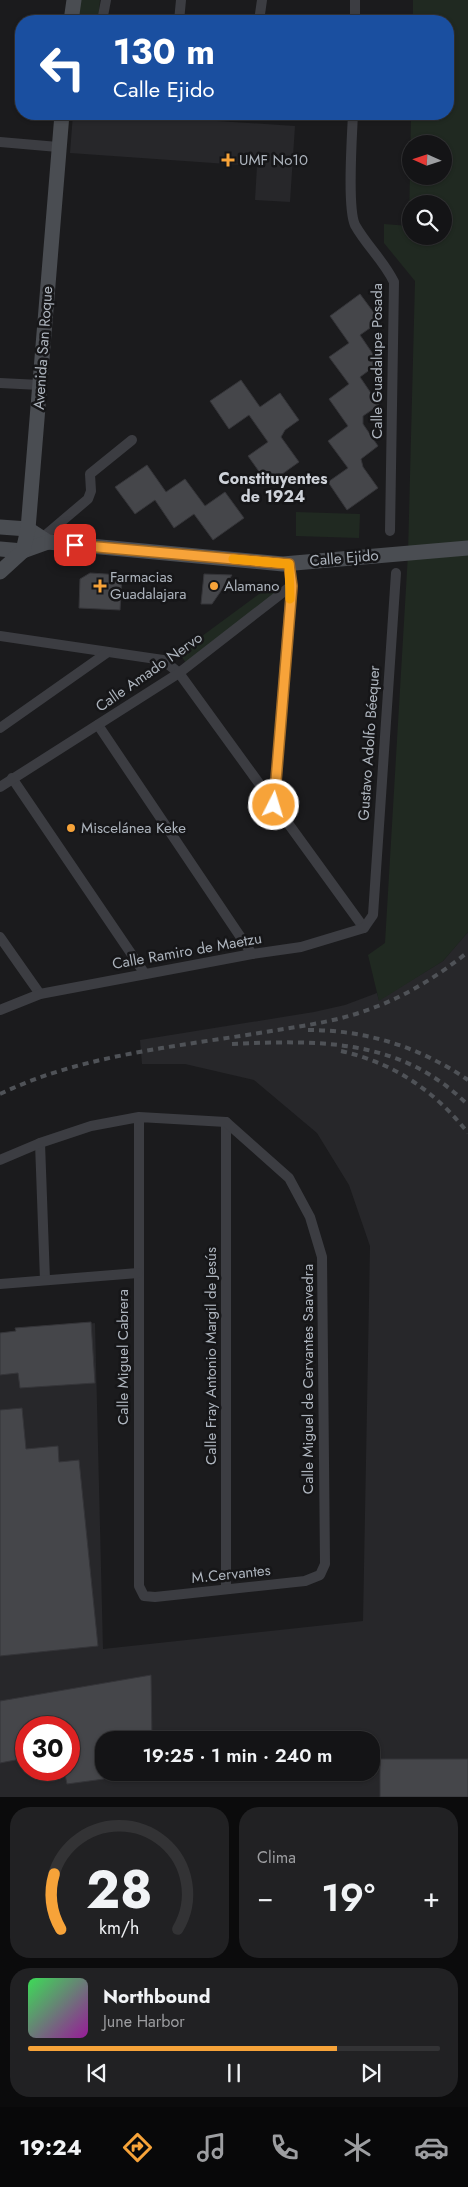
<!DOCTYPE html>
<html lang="es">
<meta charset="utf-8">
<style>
body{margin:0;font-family:Jost,sans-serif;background:#212123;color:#f1f3f6;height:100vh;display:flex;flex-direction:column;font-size:19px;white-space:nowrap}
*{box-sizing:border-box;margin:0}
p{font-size:16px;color:#9d9ea1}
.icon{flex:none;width:28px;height:28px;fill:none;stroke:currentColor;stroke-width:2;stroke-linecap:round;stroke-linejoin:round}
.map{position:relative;height:1797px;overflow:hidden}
.details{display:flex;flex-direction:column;gap:10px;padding:10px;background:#0b0b0c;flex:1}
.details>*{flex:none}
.banner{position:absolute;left:15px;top:15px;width:439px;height:105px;border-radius:20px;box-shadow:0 1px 4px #0004,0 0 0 1px #333335;background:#1a4fa0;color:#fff;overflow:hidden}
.needle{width:32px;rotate:273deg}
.buttons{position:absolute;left:402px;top:135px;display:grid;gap:10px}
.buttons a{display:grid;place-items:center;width:50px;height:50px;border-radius:50%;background:#141416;box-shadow:0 1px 4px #0004,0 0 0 1px #333335;font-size:25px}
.speed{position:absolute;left:15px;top:1716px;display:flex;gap:10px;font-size:25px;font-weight:700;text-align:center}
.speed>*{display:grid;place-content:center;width:65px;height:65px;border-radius:50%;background:#141416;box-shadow:0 1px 4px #0004,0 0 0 1px #333335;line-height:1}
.speed .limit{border:8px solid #d22;background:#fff;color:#111}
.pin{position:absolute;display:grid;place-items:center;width:42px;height:42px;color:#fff;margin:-21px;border-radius:10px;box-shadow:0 2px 8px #0006}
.me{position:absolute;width:55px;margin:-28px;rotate:5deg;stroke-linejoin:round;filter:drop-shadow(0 0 4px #0008)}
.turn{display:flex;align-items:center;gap:18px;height:105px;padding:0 15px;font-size:22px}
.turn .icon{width:65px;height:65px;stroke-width:2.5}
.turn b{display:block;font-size:35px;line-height:42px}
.big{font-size:38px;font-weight:600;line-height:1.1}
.details .widget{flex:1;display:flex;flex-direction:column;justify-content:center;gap:8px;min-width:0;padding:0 18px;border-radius:20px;background:#212123}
.details .dial{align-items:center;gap:0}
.dial svg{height:130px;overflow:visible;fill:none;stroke:#333335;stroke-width:7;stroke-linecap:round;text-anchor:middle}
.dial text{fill:#f1f3f6;stroke:none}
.song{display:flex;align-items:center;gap:15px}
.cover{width:60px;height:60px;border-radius:8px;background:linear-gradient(135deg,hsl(130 70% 55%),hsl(300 70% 35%))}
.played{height:5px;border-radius:2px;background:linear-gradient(90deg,#f7a339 75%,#333335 75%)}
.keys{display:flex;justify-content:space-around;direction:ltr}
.heat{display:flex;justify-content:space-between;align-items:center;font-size:28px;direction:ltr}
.details .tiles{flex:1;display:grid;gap:10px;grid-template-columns:1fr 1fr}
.widget:last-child{grid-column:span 2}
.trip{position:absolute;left:95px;top:1731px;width:285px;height:50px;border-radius:20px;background:#141416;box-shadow:0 1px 4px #0004,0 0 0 1px #333335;font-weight:600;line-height:50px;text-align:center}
.tab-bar{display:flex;height:80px;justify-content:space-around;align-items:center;background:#080809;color:#9d9ea1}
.tab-bar .icon{width:35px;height:35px}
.tab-bar .current{color:#f7a339}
.tab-bar b{font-size:22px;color:#f1f3f6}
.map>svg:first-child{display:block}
.built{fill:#27272a;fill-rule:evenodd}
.green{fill:#202921;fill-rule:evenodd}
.building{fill:#45464a;stroke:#353539}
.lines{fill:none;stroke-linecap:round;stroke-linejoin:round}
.street{stroke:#3c3d42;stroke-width:10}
.secondary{stroke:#4a4d52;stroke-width:15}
.rail{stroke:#4f5257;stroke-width:4;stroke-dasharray:6 5;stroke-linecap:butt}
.route-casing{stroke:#a16a25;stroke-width:12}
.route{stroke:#f7a339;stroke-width:9}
.slow{stroke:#f59e0b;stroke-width:9}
.poi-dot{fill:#f7a339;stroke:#161618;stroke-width:2}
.labels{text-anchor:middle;stroke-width:5;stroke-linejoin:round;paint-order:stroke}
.poi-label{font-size:15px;fill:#adb4bd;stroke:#161618;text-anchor:start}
.street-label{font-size:15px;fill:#adb4bd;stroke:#161618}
.neighbourhood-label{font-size:16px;font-weight:bold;fill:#ced2d9;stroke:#161618}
</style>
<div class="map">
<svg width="468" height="1797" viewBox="0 0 468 1797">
<rect width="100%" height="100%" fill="#1b1b1d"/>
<g class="built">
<path d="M73,114H110L295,126L290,202L255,200L257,166L70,153Z"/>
<path d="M468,932V1797H0V1335L95,1323L103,1649L363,1621L370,1246L349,1185L317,1133L254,1080L185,1064H142L140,1040L314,1012L345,1005L377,993L379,1000L443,961ZM26,1728H69V1770H26ZM104,1740H371V1772H104Z"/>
</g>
<g class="green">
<path d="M79,0H100L98,21H76Z"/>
<path d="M413,0H468V932L443,961L379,1001L368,955L385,943L408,554L415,281L384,243V224L409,226L411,114H448V21H413ZM411,144H444V176H411ZM411,204H444V236H411Z"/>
<path d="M296,512L360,514L359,538L296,536Z"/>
<path d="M270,586L277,594L186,663L179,653Z"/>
</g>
<g class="building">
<path d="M360,294L380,321L360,335L379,363L360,377L379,405L363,416V424L378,446L361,459L363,467L378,488L347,510L328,482L348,468L328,441L348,426L329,399L349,384L329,357L349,343L330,316Z"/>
<path d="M241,380L260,407L280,393L299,420L285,430L281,437L299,462L268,484L248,456L268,442L249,415L229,429L210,401Z"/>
<path d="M147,465L166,492L185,479L205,506L225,492L244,518L213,540L194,514L174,528L155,500L135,514L115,487Z"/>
<path d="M90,573L122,575L120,610L79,608L80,579Z"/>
<path d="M204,574L232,575L212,604H201Z"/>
<path d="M91,1322L95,1383L20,1388L18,1373L0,1375V1333L16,1331L15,1328Z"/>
<path d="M22,1408L26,1449L58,1446L59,1462L79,1460L98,1646L0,1656V1410Z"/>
<path d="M151,1675L152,1740H104V1779L67,1784L64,1770H69V1728H26V1758L0,1763V1701Z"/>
<rect x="380" y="1759" width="88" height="38"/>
</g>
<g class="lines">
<g class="street">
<path d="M102,21L106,0"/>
<path d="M179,21L181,0"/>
<path d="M259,21L262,0"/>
<path d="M355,21V0"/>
<path d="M353,114C352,136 347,208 355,225C366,245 384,261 394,282L390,531"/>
<path d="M0,142L58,147"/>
<path d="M0,383L40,385"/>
<path d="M42,538L88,499L91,491L90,474L132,440"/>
<path d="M0,636L163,660L179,673L364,928"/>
<path d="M98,725L252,954"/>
<path d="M0,728L108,652"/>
<path d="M12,778L145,974"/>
<path d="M0,787L179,673L291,586"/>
<path d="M274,805L291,586L289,563"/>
<path d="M0,937L40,994"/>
<path d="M0,1010L40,994L252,954L301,947L364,928L373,915L396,573"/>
<path d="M226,1122V1589"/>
<path d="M40,1143L45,1280"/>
<path d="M0,1160L40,1143L91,1126L139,1117L226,1122L289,1178L310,1217L322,1257L325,1564L320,1575L305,1581L155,1597L144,1596L139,1586V1117"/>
<path d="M0,1284L138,1273"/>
</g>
<g class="secondary">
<path d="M71,21L74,0"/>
<path d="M0,527L28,529L48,542L58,543L283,564L468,548"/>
<path d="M0,549L23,551L48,542"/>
<path d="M0,572L23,551L28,529L62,114"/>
</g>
<g class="rail">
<path d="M308,1030C366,1030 420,1047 468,1080"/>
<path d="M232,1044C319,1040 401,1038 468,1105"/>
<path d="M341,1051C394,1063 435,1091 468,1133"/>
<path d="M0,1094C85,1053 185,1046 277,1030C310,1025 342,1020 373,1008C408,995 439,975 468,952"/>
</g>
</g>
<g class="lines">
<defs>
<path id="route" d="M75,545L289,564L292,586L274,805"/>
</defs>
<use href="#route" class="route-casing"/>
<use href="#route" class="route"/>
<path class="slow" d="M233,559L289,564L290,599"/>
</g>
<g class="poi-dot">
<path d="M225.5 152.5h5v5h5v5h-5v5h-5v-5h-5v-5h5z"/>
<path d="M97.5 578.5h5v5h5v5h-5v5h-5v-5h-5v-5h5z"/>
<circle cx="214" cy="586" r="5"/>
<circle cx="71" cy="828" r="5"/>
</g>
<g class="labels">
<g class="poi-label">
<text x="239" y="165">UMF No10</text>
<text x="110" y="582">Farmacias<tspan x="110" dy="17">Guadalajara</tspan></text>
<text x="224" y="591">Alamano</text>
<text x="81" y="833">Miscelánea Keke</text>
</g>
<g class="street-label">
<text transform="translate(43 348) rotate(-86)" y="5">Avenida San Roque</text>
<text transform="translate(377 361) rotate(-90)" y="5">Calle Guadalupe Posada</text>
<text transform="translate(344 558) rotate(-5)" y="5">Calle Ejido</text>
<text transform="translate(149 672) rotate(-35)" y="5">Calle Amado Nervo</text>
<text transform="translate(369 743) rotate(-86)" y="5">Gustavo Adolfo Béequer</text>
<text transform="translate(187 951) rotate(-10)" y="5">Calle Ramiro de Maetzu</text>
<text transform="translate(211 1356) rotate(-90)" y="5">Calle Fray Antonio Margil de Jesús</text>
<text transform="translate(123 1357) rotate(-90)" y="5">Calle Miguel Cabrera</text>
<text transform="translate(308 1379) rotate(-90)" y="5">Calle Miguel de Cervantes Saavedra</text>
<text transform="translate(231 1574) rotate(-6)" y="5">M.Cervantes</text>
</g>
<g class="neighbourhood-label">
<text x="273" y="484">Constituyentes<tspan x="273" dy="18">de 1924</tspan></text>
</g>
</g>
</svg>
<div class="buttons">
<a><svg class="needle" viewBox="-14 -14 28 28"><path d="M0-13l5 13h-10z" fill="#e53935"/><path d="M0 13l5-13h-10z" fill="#9d9ea1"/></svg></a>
<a><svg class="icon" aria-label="search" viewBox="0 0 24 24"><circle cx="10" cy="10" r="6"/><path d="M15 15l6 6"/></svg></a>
</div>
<div class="speed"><div class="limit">30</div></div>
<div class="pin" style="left:75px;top:545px;background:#d93025"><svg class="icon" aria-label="arrive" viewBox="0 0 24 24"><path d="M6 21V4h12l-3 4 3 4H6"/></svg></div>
<svg class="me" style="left:274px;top:805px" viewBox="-20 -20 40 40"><circle r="17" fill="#f7a339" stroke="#fff" stroke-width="3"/><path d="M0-11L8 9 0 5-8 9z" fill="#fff"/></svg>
<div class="trip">19:25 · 1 min · 240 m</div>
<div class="banner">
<div class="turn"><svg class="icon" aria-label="left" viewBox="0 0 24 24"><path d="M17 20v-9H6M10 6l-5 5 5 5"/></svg><div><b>130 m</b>Calle Ejido</div></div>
</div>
</div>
<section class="details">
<div class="tiles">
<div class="widget dial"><svg viewBox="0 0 100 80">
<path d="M14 69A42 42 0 1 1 86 69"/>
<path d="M14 69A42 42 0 0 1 10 35" stroke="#f7a339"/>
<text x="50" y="56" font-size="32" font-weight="700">28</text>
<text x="50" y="72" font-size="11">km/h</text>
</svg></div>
<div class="widget"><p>Clima</p>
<div class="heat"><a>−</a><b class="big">19°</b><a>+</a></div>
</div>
<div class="widget">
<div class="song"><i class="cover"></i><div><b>Northbound</b><p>June Harbor</p></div></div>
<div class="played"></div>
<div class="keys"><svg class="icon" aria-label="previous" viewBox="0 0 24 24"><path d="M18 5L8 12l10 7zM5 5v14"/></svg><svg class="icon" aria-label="pause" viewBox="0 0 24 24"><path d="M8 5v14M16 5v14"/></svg><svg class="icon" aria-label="next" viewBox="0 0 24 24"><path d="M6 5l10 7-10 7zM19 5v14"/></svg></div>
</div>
</div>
</section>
<nav class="tab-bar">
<b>19:24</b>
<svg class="icon current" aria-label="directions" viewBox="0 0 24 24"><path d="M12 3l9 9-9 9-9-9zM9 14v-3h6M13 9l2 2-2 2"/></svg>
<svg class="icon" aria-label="music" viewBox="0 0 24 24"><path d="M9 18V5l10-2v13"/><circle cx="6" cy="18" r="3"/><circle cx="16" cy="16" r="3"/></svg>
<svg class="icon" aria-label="phone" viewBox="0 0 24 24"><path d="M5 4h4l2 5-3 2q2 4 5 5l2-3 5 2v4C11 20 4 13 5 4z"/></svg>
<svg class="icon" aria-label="climate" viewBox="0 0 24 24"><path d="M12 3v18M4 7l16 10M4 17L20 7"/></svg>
<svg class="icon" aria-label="car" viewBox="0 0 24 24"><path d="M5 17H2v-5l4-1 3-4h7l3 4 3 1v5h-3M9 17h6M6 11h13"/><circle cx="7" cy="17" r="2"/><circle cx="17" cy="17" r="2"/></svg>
</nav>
